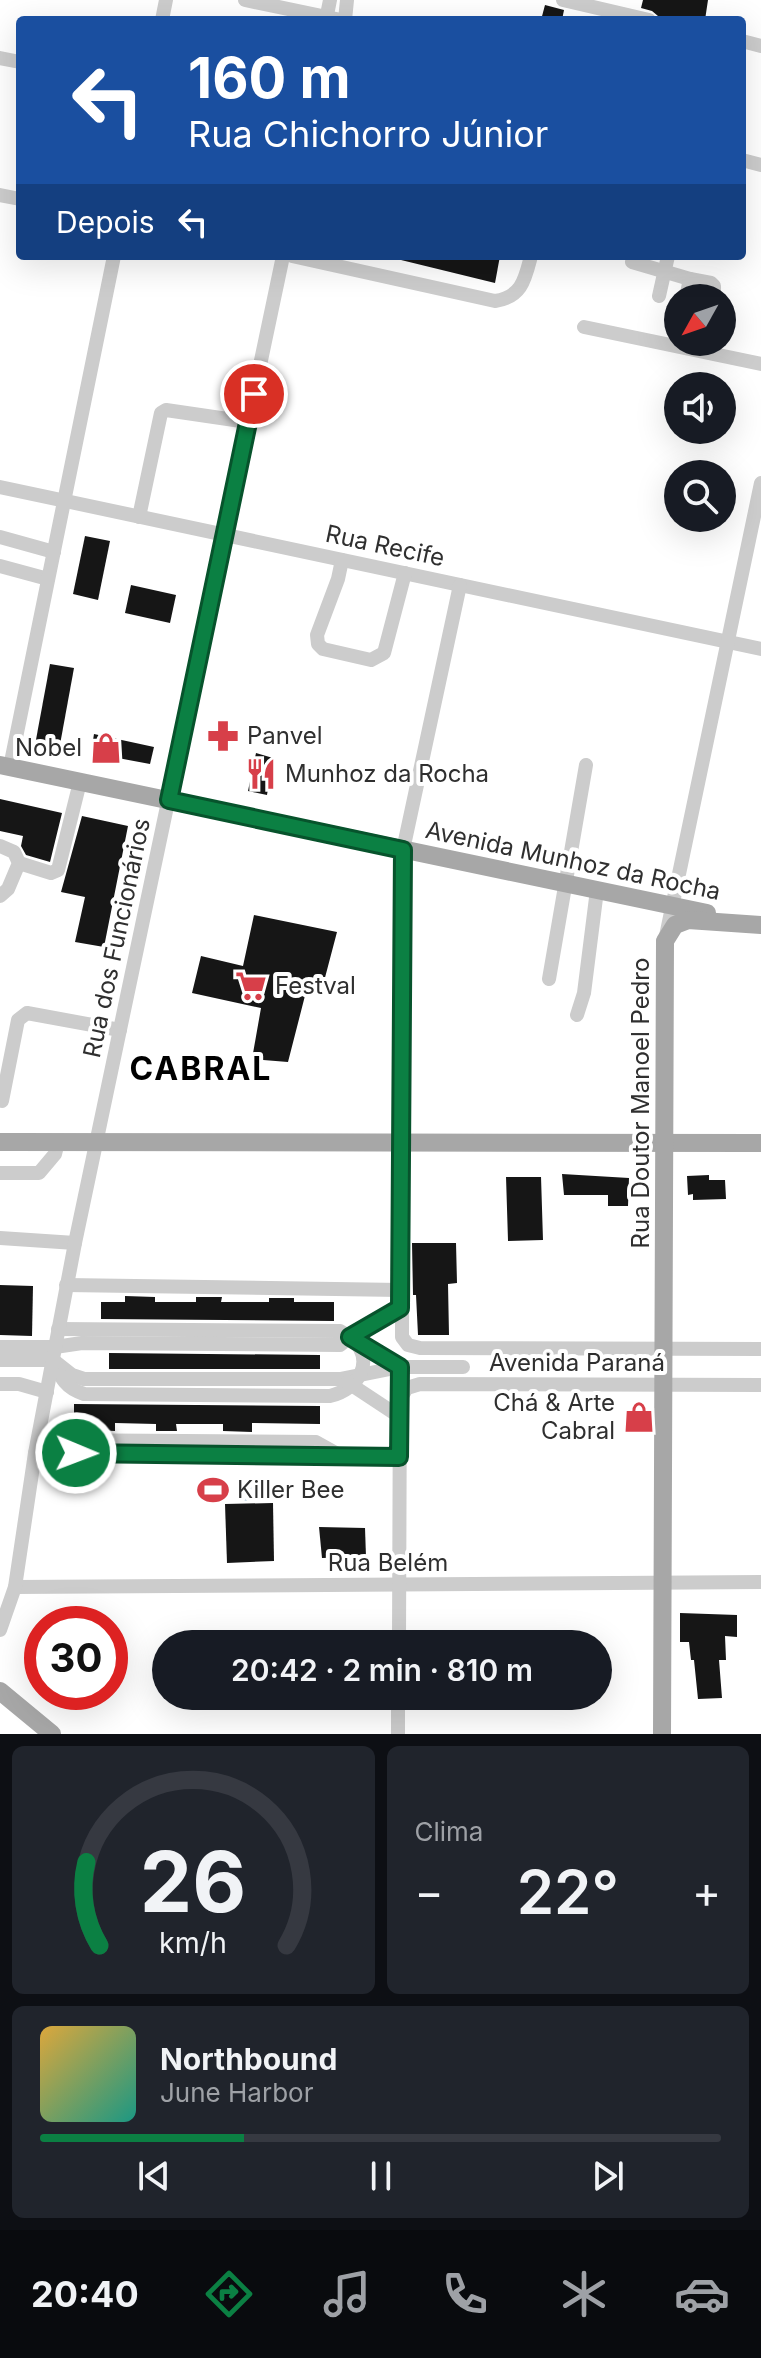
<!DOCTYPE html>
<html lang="pt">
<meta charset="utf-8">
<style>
body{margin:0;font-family:Inter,sans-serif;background:#20242c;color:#f1f3f6;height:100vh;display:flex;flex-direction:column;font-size:30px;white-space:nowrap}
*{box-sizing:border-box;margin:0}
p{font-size:26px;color:#9ea1a6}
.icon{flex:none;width:44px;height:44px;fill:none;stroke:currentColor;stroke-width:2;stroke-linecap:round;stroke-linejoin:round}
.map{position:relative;height:1734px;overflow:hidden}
.details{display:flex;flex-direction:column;gap:12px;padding:12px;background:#0d0f14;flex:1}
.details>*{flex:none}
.top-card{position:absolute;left:16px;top:16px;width:730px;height:244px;border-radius:8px;box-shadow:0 8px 32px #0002;background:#1a4fa0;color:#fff;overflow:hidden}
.needle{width:52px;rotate:230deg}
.tools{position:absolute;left:664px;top:284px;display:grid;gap:16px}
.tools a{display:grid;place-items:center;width:72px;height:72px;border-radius:50%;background:#171b24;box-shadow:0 8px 32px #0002;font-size:40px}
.speed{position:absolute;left:24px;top:1606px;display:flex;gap:16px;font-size:40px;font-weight:700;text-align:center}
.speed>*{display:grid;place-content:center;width:104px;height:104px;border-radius:50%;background:#171b24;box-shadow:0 8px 32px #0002;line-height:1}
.speed .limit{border:12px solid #d22;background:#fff;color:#111}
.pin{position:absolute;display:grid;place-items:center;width:68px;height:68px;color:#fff;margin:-34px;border:4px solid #fff;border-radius:50%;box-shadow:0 2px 8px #0007}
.me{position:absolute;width:88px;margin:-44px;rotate:91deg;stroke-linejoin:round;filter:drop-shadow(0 0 6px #0008)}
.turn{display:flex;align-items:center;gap:28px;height:168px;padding:0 40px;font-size:36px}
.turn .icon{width:104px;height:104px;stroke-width:2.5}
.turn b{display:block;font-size:56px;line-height:68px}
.then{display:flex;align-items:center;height:76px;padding:0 40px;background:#0003;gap:16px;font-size:30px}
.big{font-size:60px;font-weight:600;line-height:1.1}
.details .tile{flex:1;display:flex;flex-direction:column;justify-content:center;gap:12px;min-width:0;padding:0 28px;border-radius:12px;background:#20242c}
.details .dial{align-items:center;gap:0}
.dial svg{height:208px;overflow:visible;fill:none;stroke:#363941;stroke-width:7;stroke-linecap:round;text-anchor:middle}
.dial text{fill:#f1f3f6;stroke:none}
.song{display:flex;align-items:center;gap:24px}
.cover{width:96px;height:96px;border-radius:12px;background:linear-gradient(135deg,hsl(40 70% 55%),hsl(170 70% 35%))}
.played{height:8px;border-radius:4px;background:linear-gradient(90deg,#0b8043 30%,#363941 30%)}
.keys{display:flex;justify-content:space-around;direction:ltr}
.heat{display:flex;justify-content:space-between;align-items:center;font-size:44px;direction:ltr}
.details .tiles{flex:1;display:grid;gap:12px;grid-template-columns:1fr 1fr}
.tile:last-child{grid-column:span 2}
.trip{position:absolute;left:152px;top:1630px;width:460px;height:80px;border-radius:40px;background:#171b24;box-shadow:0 8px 32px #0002;font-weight:600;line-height:80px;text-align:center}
.menu{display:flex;height:128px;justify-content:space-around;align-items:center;background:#090b0e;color:#9ea1a6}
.menu .icon{width:56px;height:56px}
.menu .current{color:#0b8043}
.menu b{font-size:36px;color:#f1f3f6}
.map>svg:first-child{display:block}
.water{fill:#cbdde9}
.building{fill:#161616}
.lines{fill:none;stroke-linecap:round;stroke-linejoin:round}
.minor{stroke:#ccc;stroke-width:14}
.major{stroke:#a7a7a7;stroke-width:18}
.route-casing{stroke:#07532c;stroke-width:20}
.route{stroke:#0b8043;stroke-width:14}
.labels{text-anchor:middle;stroke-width:8;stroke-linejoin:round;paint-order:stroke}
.street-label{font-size:24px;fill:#2f2f2f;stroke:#fff}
.poi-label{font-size:24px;fill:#2f2f2f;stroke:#fff;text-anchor:start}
.district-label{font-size:32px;font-weight:bold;letter-spacing:2px;fill:#000;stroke:#fff}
</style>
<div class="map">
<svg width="761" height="1734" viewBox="0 0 761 1734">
<rect width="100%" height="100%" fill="#fff"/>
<rect class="water" x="242" y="1482" width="14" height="19"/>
<g class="building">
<path d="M643,0H708L705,20H678L658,16L652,11L641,8Z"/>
<path d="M545,5L564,10L562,20H541Z"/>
<path d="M401,256H500L495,283L401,260Z"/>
<path d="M85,536L110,541L98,600L73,594Z"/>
<path d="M131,585L176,595L170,623L125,613Z"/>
<path d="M50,664L74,668L59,750L35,745Z"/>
<path d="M94,734L154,747L150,764L91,753Z"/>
<path d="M256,753L273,758L267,795L248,791Z"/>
<path d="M0,799L62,813L50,862L26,855L21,846L23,836L0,831Z"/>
<path d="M82,816L128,826L104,947L75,942L85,897L61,892Z"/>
<path d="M254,915L337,932L322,989L308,984L288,1062L252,1059L261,1008L192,993L201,956L243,966Z"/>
<path d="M562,1174L629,1178L628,1206H608V1195H564Z"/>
<path d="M709,1175V1180H725L726,1199L693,1200V1194L688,1195L687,1176Z"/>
<path d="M506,1177H541L543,1240L508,1241Z"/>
<path d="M412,1243H456L457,1283L448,1284L449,1335H418L416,1295H413Z"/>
<path d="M0,1285L33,1286L32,1336L0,1335Z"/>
<path d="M125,1296L155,1297V1302H196V1297H222L221,1302H269V1298H294V1302H334V1321L101,1319V1302H125Z"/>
<path d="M109,1353L320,1355V1369H109Z"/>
<path d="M74,1404L320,1406V1424L252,1423V1432L223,1431V1424H176L177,1431H156V1424L115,1423V1431L94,1430V1424H74Z"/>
<path d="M273,1503L274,1561L227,1563L225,1504Z"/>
<path d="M319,1527L365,1528L366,1557L322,1558Z"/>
<path d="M680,1613L737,1615V1637L725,1636L726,1660H719L722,1698L698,1699L694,1660H691L689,1642H680Z"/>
</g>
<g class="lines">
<g class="minor">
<path d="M245,0L341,20"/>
<path d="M563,0L649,20"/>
<path d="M162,20L166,0"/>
<path d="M326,20L330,0"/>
<path d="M345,20L347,0"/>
<path d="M742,41L761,46"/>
<path d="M0,58L20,62"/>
<path d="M742,160L761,165"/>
<path d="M0,195L20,199"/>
<path d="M292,256L495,301C522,297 525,279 531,256"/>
<path d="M632,262L690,279"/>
<path d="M659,296L668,256"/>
<path d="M686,298L690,279L711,283L714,286V298"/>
<path d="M584,327L761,364"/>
<path d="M0,487L761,649"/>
<path d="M139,517L161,413L166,410L248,422"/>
<path d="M0,537L54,552"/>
<path d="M342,560L338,579L317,635L318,644L323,649L371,660L384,653L405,573"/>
<path d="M0,566L48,579"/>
<path d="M460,585L403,850L402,1337L408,1345L420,1348L761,1349"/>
<path d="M10,767L114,256"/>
<path d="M0,846L14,852L19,863L8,889L0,896"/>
<path d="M19,863L51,873L58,870L80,782"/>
<path d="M666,936L761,483"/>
<path d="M549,979L586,765"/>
<path d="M577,1015L584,993L597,890"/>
<path d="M2,1101L18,1020L27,1013L120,1030"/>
<path d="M0,1173H39L55,1154L58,1142"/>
<path d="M0,1238L75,1243"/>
<path d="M66,1285L400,1290"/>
<path d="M58,1329L340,1331L400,1367"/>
<path d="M0,1347H55L82,1343L340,1345L350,1337L400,1308"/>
<path d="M0,1360H53"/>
<path d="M53,1360L72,1375L84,1379H340L400,1367H463"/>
<path d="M53,1360C61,1378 65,1388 84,1394L330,1396C359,1389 377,1360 350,1337"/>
<path d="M347,1382L400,1417"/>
<path d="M0,1384H19L47,1392"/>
<path d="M400,1399L407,1388L420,1384L761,1385"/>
<path d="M38,1440L316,1442L343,1457"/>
<path d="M35,1453L399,1457"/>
<path d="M15,1587L761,1582"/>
<path d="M0,1630L15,1587L35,1453L75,1243L283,256"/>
<path d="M399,1644L400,1367"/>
<path d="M398,1734V1696"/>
</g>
<g class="major">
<path d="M0,765L707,913"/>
<path d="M0,1142L761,1143"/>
<path d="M0,1691L52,1734"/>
<path d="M662,1734L665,941L675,925L688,920L761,925"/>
</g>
</g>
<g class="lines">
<defs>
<path id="route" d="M76,1453L399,1457L400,1367L350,1337L400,1308L403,850L169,800L254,394"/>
</defs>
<use href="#route" class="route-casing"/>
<use href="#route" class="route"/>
</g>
<defs>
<symbol id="pharmacy-bare" viewBox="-9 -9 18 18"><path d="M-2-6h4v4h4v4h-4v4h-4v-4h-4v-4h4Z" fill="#d73f49" stroke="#fff" stroke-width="2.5" paint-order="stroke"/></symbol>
<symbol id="shop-bare" viewBox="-9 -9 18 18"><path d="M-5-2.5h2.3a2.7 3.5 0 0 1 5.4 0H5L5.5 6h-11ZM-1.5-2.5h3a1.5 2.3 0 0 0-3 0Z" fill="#d73f49" stroke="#fff" stroke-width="2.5" paint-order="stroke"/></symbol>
<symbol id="restaurant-bare" viewBox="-9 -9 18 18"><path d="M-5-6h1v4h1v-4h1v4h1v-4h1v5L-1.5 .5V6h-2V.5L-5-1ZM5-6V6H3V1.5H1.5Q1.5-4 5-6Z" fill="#d73f49" stroke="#fff" stroke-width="2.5" paint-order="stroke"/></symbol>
<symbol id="supermarket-bare" viewBox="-9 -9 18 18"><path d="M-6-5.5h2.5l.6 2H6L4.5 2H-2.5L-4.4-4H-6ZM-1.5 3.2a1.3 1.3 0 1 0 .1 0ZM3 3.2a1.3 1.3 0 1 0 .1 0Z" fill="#d73f49" stroke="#fff" stroke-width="2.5" paint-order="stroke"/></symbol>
<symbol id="stadium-bare" viewBox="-9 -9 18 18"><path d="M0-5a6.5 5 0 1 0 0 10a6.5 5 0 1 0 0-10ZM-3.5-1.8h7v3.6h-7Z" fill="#d73f49" stroke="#fff" stroke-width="2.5" paint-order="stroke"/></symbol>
</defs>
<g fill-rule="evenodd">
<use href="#pharmacy-bare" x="201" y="714" width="44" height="44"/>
<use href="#shop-bare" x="84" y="726" width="44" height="44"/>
<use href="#restaurant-bare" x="239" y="752" width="44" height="44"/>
<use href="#supermarket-bare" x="229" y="964" width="44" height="44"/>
<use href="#shop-bare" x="617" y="1395" width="44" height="44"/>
<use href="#stadium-bare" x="191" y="1468" width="44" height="44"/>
</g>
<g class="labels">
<g class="street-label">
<text transform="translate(385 546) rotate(12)" y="8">Rua Recife</text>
<text transform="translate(573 861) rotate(12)" y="8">Avenida Munhoz da Rocha</text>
<text transform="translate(117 938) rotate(-78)" y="8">Rua dos Funcionários</text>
<text transform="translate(641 1103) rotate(-90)" y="8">Rua Doutor Manoel Pedro</text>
<text x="577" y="1371">Avenida Paraná</text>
<text x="388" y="1571">Rua Belém</text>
</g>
<g class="poi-label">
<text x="247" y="744">Panvel</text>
<text x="82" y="756" text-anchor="end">Nobel</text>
<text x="285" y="782">Munhoz da Rocha</text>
<text x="275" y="994">Festval</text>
<text x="615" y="1411" text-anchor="end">Chá &amp; Arte<tspan x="615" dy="28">Cabral</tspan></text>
<text x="237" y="1498">Killer Bee</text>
</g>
<g class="district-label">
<text x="201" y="1080">CABRAL</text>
</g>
</g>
</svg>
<div class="tools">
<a><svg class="needle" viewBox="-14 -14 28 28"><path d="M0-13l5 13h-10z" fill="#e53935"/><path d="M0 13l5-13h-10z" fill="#9ea1a6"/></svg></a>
<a><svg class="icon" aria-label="sound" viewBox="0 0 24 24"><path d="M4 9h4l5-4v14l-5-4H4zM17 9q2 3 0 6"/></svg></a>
<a><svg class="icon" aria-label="search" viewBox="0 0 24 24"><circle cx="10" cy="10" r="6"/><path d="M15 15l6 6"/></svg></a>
</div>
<div class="speed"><div class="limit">30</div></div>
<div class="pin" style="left:254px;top:394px;background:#d93025"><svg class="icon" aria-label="arrive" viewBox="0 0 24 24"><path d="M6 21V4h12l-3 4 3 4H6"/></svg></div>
<svg class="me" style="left:76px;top:1453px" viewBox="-20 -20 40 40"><circle r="17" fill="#0b8043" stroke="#fff" stroke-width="3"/><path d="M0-11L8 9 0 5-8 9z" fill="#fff"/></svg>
<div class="trip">20:42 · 2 min · 810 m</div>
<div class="top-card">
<div class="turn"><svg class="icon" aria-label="left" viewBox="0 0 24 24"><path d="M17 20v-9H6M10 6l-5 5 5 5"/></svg><div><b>160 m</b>Rua Chichorro Júnior</div></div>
<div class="then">Depois<svg class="icon" aria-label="left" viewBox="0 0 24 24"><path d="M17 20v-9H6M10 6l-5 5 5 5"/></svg></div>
</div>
</div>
<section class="details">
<div class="tiles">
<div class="tile dial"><svg viewBox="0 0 100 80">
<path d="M14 69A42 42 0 1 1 86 69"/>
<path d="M14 69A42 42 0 0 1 9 37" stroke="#0b8043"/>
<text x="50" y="56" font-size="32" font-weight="700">26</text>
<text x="50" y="72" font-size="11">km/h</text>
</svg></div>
<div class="tile"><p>Clima</p>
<div class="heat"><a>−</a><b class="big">22°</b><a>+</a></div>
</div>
<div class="tile">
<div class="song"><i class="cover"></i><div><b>Northbound</b><p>June Harbor</p></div></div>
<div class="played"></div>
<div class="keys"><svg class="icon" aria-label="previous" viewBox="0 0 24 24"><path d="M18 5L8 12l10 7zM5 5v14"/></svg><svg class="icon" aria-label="pause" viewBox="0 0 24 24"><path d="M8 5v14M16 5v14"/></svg><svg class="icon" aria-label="next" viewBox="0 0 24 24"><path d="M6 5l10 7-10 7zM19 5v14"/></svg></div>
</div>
</div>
</section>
<nav class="menu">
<b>20:40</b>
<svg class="icon current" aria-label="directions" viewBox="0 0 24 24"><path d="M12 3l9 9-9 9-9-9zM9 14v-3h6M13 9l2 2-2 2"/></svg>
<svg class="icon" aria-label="music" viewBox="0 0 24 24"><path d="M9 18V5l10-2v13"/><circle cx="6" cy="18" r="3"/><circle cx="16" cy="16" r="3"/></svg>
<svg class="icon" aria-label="phone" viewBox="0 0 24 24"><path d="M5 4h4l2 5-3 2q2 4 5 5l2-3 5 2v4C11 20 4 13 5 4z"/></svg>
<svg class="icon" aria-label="climate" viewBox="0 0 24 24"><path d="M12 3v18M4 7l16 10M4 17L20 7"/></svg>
<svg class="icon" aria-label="car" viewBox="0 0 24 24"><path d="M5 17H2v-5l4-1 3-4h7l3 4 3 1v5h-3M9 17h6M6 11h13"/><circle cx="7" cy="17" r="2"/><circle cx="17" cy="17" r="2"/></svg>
</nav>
